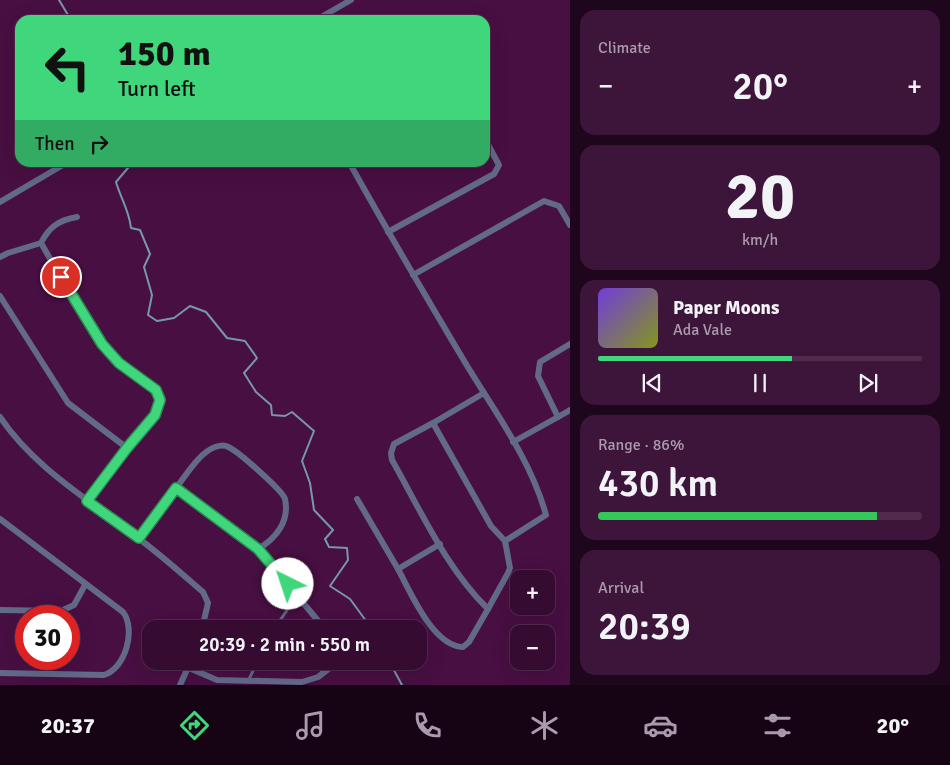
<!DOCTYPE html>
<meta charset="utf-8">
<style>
body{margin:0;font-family:Signika,sans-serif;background:#3d143a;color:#f1f3f6;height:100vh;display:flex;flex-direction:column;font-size:19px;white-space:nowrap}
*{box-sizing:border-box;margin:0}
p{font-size:16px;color:#aa9bac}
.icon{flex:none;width:28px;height:28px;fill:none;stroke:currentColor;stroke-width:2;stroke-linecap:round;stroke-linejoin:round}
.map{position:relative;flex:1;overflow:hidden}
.sheet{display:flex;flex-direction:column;gap:10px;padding:10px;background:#1e061c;width:380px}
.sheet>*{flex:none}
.hud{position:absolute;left:15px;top:15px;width:475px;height:152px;border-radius:15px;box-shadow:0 5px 20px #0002,0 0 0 1px #502b4d;background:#40d77c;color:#111;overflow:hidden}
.fabs{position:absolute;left:510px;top:570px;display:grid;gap:10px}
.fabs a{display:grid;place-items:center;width:45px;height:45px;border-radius:10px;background:#360b32;box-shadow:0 5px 20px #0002,0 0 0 1px #502b4d;font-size:25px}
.speed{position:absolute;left:15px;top:605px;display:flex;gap:10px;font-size:25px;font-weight:700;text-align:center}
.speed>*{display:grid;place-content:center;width:65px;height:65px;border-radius:50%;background:#360b32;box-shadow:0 5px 20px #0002,0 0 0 1px #502b4d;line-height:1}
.speed .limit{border:8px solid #d22;background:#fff;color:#111}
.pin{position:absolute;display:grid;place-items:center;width:42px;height:42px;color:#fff;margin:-21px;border:2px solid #fff;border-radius:50%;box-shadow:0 1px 5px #0007}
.me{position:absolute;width:55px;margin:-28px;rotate:319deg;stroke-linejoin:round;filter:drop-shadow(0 0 4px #0008)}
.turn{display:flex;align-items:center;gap:18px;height:105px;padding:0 20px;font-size:22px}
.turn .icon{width:65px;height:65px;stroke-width:2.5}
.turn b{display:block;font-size:35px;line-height:42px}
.then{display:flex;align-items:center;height:48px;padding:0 20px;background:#0003;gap:10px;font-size:19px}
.big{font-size:38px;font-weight:600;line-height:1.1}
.sheet .widget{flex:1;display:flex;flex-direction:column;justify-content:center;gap:8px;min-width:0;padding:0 18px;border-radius:15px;background:#3d143a}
.sheet .dial{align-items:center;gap:0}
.dial b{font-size:65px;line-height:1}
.song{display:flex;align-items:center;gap:15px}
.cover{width:60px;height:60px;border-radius:8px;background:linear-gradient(135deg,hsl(260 70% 55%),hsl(70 70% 35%))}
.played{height:5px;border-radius:2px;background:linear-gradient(90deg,#40d77c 60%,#502b4d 60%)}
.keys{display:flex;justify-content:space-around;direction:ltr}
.heat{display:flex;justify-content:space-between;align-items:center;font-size:28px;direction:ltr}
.charge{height:8px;border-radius:4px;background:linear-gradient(90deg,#34c759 86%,#502b4d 0)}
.trip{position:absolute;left:142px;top:620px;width:285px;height:50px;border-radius:15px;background:#360b32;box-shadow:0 5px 20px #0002,0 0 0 1px #502b4d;font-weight:600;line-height:50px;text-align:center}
.dock{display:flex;height:80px;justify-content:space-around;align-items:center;background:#160414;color:#aa9bac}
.dock .icon{width:35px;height:35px}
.dock .on{color:#40d77c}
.dock b{font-size:22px;color:#f1f3f6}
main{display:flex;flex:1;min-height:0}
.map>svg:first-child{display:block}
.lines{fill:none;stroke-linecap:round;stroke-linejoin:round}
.stream{stroke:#7698a9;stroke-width:2}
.service{stroke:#626a88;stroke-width:3}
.minor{stroke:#626a88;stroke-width:6}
.route-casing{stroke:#2a8c51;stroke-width:12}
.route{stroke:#40d77c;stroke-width:9}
</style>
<main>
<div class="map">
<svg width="570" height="685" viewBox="0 0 570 685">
<rect width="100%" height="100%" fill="#480f42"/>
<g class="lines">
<g class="stream">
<path d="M59,0L71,20"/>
<path d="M133,162L116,182C121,199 129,210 131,228L140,230L150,254L144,267L152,295L148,315L157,321L174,318L190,306L206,312L227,338L245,341L257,358L244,373L256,392L271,405L272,415L285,416L292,412L314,431L302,461L310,483L314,510L333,530L325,539L329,547L347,548L348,560L330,586L350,599L372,629"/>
<path d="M389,661L402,685"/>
</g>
<g class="service">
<path d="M274,629L297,596"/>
<path d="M248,681L258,661"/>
</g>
<g class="minor">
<path d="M316,20L351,0"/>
<path d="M349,162C387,230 426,297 466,364C495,412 531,460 546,515L505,541L491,526L433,423L484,393"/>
<path d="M0,202L68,162"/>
<path d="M77,217C59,220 49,227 41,243C62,278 89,336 119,362C133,375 153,382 160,401L155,415L127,448L87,501"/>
<path d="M388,232L494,174L499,165L485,139"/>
<path d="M0,257L8,253L41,243"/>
<path d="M413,275L544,201L559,206L570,225"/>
<path d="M0,296L68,403L127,448"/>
<path d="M0,417C34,468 91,501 138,538C161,555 182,574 203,592L208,603L202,629"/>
<path d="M558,417L570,410"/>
<path d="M433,423L394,444L391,453L392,460C421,511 446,568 488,609L508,573L510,568L505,541"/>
<path d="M513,442L558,417L538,376L540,362L570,344"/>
<path d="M176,488C187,474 199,453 215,447C218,446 223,445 226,446C235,448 283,491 285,499C290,522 275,539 258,549"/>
<path d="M357,499L398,569"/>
<path d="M0,519L123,612C136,629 126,668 104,675L0,673"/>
<path d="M139,538L176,488L258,549L325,629"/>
<path d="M440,544L398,569C411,593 433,646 463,647L469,642L488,609"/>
<path d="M0,610L61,611L74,605L85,585"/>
<path d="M189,668L217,680L302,682L318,677L331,667L332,661"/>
<path d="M180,685L191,661"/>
</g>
</g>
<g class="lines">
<defs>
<path id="route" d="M61,277L102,344L119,363L156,390L160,400L155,415L127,448L87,501L139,538L176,488L258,549L288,584"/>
</defs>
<use href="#route" class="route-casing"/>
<use href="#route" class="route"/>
</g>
</svg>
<div class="fabs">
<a>+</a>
<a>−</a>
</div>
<div class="speed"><div class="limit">30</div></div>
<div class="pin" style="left:61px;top:277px;background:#d93025"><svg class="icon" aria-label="arrive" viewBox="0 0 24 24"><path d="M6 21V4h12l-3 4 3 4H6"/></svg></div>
<svg class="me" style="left:288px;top:584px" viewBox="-20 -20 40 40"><circle r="19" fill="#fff"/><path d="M0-13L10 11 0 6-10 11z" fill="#40d77c"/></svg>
<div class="trip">20:39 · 2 min · 550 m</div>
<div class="hud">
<div class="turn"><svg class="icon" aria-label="left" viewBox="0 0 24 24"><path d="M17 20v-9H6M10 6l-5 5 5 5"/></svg><div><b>150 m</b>Turn left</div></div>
<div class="then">Then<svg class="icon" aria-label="right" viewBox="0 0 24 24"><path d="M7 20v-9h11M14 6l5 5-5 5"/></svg></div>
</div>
</div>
<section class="sheet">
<div class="widget"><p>Climate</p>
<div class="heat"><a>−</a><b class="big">20°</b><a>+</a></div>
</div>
<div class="widget dial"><b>20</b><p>km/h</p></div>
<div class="widget">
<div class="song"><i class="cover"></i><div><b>Paper Moons</b><p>Ada Vale</p></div></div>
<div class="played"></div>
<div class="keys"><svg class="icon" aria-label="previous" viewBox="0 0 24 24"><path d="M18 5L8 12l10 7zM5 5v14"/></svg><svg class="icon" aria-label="pause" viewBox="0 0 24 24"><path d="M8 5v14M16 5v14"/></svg><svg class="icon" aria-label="next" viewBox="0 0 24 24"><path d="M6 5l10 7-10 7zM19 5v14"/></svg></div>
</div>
<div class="widget"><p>Range · 86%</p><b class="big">430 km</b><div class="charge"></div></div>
<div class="widget"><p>Arrival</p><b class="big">20:39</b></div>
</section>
</main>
<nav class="dock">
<b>20:37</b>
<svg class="icon on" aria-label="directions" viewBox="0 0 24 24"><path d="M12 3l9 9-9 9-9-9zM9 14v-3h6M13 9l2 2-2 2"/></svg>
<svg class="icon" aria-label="music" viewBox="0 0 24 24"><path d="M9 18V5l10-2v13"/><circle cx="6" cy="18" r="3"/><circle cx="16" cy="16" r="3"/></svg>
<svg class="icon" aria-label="phone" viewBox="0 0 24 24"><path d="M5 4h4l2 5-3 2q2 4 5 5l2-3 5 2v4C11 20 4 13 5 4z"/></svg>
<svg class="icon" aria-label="climate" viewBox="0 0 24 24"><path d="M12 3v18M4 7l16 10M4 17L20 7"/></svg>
<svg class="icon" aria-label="car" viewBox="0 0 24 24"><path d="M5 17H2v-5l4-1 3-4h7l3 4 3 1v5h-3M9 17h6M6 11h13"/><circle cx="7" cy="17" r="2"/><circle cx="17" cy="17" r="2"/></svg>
<svg class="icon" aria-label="filters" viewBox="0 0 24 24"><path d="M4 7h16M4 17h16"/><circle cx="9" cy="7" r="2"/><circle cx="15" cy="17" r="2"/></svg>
<b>20°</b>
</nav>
